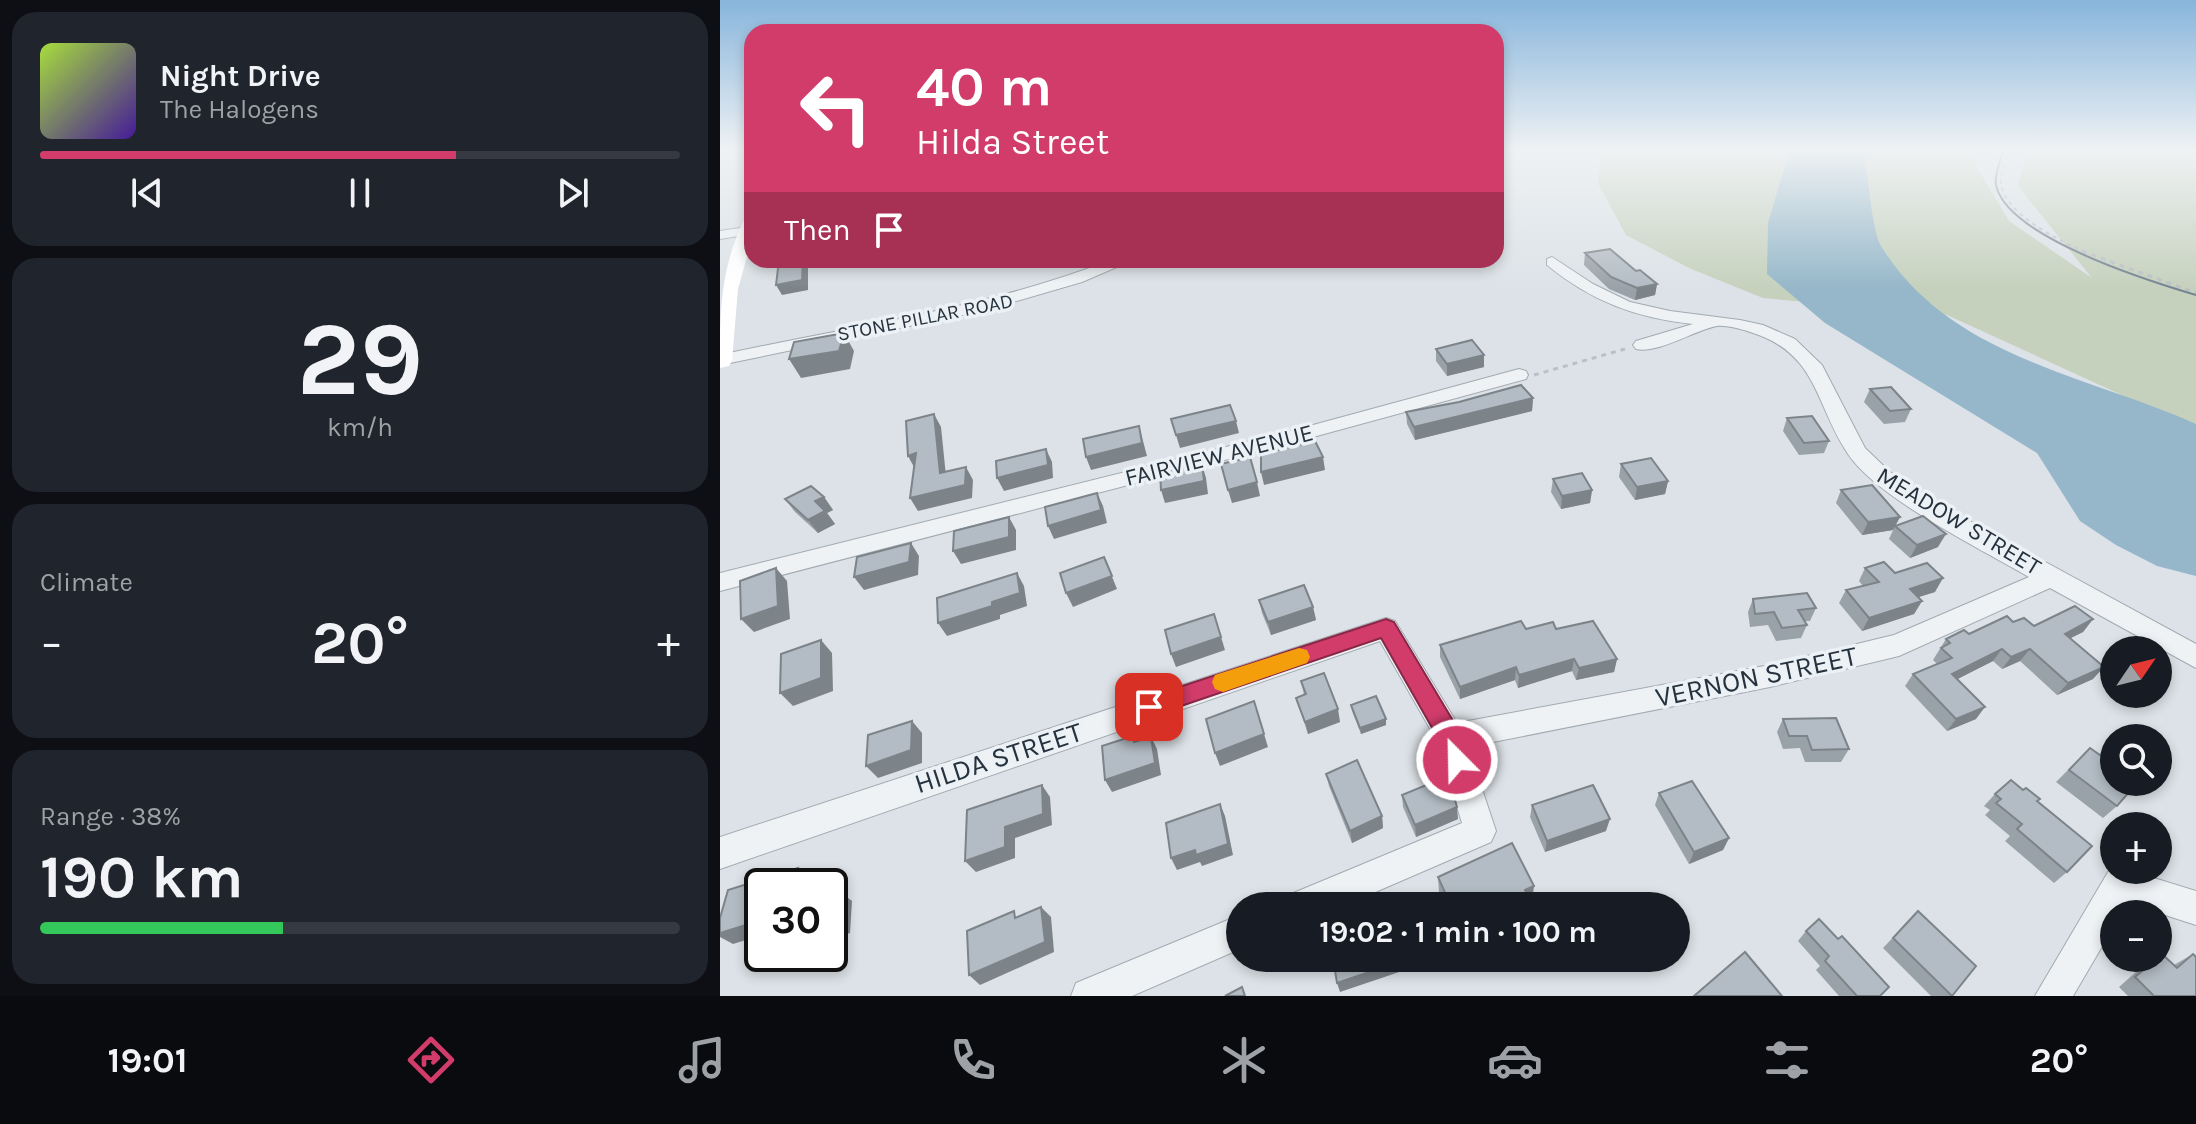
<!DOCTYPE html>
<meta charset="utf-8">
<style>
body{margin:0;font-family:Karla,sans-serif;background:#20242c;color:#f1f3f6;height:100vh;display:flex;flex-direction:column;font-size:30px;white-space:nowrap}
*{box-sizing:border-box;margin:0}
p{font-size:26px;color:#9ea1a6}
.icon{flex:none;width:44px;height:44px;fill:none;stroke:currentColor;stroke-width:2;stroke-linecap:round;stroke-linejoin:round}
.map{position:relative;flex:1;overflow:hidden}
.sheet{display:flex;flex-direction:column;gap:12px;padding:12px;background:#0d0f14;width:720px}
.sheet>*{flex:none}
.guide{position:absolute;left:24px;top:24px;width:760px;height:244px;border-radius:24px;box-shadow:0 4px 12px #0003;background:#d13c6b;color:#fff;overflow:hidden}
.needle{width:52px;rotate:55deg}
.buttons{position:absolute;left:1380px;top:636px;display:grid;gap:16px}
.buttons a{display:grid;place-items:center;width:72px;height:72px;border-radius:50%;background:#171b24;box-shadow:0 4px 12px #0003;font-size:40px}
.speed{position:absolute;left:24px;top:868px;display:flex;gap:16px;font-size:40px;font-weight:700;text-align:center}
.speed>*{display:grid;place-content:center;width:104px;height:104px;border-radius:50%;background:#171b24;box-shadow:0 4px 12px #0003;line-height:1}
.speed .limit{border:4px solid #111;border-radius:12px;background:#fff;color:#111}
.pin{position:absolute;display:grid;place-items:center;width:68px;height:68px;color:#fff;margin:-34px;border-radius:16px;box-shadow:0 4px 12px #0006}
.me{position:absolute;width:88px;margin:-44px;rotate:337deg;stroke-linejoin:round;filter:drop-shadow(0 0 6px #0008)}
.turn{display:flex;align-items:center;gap:28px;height:168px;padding:0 40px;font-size:36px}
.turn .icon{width:104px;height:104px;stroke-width:2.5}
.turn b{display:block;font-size:56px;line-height:68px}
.then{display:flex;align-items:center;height:76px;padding:0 40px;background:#0003;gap:16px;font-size:30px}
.big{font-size:60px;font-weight:700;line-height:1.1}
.sheet .tile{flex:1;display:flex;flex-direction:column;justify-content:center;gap:12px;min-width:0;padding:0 28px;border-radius:24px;background:#20242c}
.sheet .dial{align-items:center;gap:0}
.dial b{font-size:104px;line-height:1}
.song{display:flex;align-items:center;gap:24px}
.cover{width:96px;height:96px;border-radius:12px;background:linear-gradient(135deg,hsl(80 70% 55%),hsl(260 70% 35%))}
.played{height:8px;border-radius:4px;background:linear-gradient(90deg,#d13c6b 65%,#363941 65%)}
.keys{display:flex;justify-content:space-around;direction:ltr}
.heat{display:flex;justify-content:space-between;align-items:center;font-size:44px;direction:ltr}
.charge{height:12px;border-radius:6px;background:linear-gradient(90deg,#34c759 38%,#363941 0)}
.trip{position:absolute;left:506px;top:892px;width:464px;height:80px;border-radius:40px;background:#171b24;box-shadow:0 4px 12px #0003;font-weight:700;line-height:80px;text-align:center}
.menu{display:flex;height:128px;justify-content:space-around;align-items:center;background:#090b0e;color:#9ea1a6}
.menu .icon{width:56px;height:56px}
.menu .current{color:#d13c6b}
.menu b{font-size:36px;color:#f1f3f6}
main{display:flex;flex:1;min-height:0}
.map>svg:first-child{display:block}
.green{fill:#c5d1bd}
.water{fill:#95b7c9}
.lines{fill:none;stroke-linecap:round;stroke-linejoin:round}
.street-casing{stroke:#a2aab1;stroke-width:2}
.path-far1{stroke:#bbc0c5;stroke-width:2;stroke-dasharray:4 4;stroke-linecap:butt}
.path{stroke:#bbc0c5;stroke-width:3;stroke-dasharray:5 5;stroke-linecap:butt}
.street{fill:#eff2f5;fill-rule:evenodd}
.secondary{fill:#fff;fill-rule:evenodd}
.tram{stroke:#758491;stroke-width:2}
.wall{fill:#9aa2a9}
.shaded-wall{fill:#7d8489}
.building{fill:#b3bcc4;stroke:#7d8489;stroke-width:2}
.route{fill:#d13c6b;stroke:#882746;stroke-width:2}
.slow{fill:#f59e0b}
.labels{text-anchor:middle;stroke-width:7;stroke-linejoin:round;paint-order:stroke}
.far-street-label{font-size:20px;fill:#26323d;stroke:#ebf1f5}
.street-label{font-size:24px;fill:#26323d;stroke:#ebf1f5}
.near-street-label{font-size:28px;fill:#26323d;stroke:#ebf1f5}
</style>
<main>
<section class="sheet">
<div class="tile">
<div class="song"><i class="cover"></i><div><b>Night Drive</b><p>The Halogens</p></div></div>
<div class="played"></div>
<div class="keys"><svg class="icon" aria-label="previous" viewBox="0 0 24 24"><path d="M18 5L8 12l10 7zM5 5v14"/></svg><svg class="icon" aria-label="pause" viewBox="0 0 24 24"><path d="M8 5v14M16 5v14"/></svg><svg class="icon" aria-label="next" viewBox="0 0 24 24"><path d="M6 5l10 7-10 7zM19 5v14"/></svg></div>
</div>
<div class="tile dial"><b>29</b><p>km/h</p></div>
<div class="tile"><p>Climate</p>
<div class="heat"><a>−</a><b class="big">20°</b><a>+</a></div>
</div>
<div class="tile"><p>Range · 38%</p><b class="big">190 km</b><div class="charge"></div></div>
</section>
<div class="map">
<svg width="1476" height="996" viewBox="0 0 1476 996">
<rect width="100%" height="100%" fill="#dce2e7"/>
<path class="green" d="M880,149H1259L1256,166L1289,221L1372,278L1298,186L1307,149H1476V429L1227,315L1043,298L969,268L906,235L878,183Z"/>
<path class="water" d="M1070,149H1144C1147,170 1152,231 1161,246C1229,357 1367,375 1476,424V576L1437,566L1396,545L1360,521L1317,453L1105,323L1047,274L1048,223Z"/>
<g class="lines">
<defs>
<g id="street">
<path d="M26,227L31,228V234L0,239V231Z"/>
<path d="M832,257L873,284L910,302L950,311L1020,320L1043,325L1075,339L1102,365L1145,448L1170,472L1224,507L1476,644V668L1330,588L1179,656L1050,687L748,747L776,831L771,842L623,906H566L571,894L742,823L717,741L660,641L0,869V837L666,618L675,621L737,723L1050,665L1174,635L1309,577C1261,549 1157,498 1128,454C1095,405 1098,354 1033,333C1024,330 1008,325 997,326C975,330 938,354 916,349L913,345L916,341L973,324C916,318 871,301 827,265V259Z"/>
<path d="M391,260H413L362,282L262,311L0,365V355C132,326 265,309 391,260Z"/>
<path d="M799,369L806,371L808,375L806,379L593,437L0,591V573L582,428Z"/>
<path d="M1394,870H1408L1476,891V925L1408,903L1401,914H1394V926L1353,996H1315L1388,872Z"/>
<path d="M520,915V949L412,996H351L356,983Z"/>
</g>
</defs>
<use href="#street" class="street-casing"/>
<path class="path-far1" d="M1290,149C1287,159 1281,170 1281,180C1280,213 1341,241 1367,253"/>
<g class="path">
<path d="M1362,251L1476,293"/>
<path d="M814,375L905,349"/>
</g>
<use href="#street" class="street"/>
<path class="secondary" d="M32,216V239L18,289L12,361L9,366L0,368C0,311 0,268 25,218Z"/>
<path class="tram" d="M1284,149C1281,159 1274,174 1276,185C1287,237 1429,281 1476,295"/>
</g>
<g class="wall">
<path d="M865,253L916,271L937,284L935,295L915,300L889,289L864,265Z"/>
<path d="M716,349L764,355V367L727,376L716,361Z"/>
<path d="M1150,389L1191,409L1185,422L1164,424L1144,402Z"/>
<path d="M813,398L812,411L695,440L687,424L686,412Z"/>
<path d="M1067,418L1109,441L1104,453L1079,455L1063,431Z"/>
<path d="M901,464L948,481L945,494L915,500L899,477Z"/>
<path d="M833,479L872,490L870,503L841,509L831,492Z"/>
<path d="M1121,490L1180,517L1173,530L1142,535L1116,503Z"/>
<path d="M104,497L113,510L107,513L115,524L98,533L75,512L65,499Z"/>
<path d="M1175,526L1218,547L1190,558L1169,539Z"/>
<path d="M1145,568L1175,573L1215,592L1198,597L1202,601L1194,614L1142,631L1119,603L1126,590L1143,586L1139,581Z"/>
<path d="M1033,599L1096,608L1090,621H1085L1087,625L1081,638L1056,641L1048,625L1030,627L1028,612Z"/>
<path d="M539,600L593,607L596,620L551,635L542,613Z"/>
<path d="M1373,619L1363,632L1350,638L1373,679L1337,695L1300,661L1282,669L1273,661L1237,679L1256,719L1227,731L1185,686L1193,674L1217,664L1213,660L1226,639L1249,634Z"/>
<path d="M806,629H836L897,659L894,672L856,680L852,671L798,688L795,680L740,699L720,657V645Z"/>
<path d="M581,681L620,722L588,734L576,698L584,695Z"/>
<path d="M631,705L666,725L641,734L632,711Z"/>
<path d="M1063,719L1129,749L1121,762H1085L1080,748L1063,749L1057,732Z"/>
<path d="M1370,748L1397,806L1383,818L1336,782Z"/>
<path d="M606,774L662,816L663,828L632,843L609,786Z"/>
<path d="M939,793L1009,838L1003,850L969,864L935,805Z"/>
<path d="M1275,794L1317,801L1347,872L1334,883L1285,841L1290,836L1265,815L1270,810L1264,806Z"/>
<path d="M682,795L738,819L696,837L683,807Z"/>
<path d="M812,805L886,831L825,852L810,817Z"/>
<path d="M718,877L812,902L810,903L812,906H724L719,893Z"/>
<path d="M1198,911L1256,966L1231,996H1211L1163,948Z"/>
<path d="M1086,931L1160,996H1119L1096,970L1100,966L1078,941Z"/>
<path d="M1442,954L1454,965L1473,954L1476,996H1408L1399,987L1425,964L1435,958H1438V956Z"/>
</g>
<g class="shaded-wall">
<path d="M83,260H88V290L62,295L56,285Z"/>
<path d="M937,284L935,295L915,300L917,288Z"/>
<path d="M124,333L134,351L130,369L81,378L69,359Z"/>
<path d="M764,355V367L727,376V364Z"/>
<path d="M813,398L812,411L695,440L694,427Z"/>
<path d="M214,414L221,427L227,486L220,473Z"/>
<path d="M516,421L519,433L460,448L456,435Z"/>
<path d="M419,426L427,456L371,470L366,457Z"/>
<path d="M326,449L332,462L333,478L284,491L277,478Z"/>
<path d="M196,453L195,469L188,456Z"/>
<path d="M603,457L605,470L544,485L541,472Z"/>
<path d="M482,465L486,478L488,494L445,503L441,490Z"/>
<path d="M246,467L253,480L252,498L198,511L190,498Z"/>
<path d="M948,481L945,494L915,500L917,487Z"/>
<path d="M537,482L540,496L512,503L508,490Z"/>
<path d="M872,490L870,503L841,509L842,496Z"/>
<path d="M377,493L383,506L387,523L334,539L328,526Z"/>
<path d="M104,497L113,510L107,513L115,524L98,533L88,520L95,501Z"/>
<path d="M289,517L296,530V550L241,564L233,551Z"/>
<path d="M1180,517L1173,530L1142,535L1148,522Z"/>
<path d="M1226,534L1218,547L1190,558L1197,545Z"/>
<path d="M191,543L199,556L198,575L144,590L134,577Z"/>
<path d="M384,557L397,589L353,607L346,593Z"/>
<path d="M56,568L67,581L70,619L34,632L21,619Z"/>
<path d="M297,573L304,586L307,606L280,615V619L227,636L218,623L272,602Z"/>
<path d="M1223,578L1215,592L1183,602L1190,589Z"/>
<path d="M1202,601L1194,614L1142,631L1149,618Z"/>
<path d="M593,607L596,620L551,635L548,622Z"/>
<path d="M494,614L505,650L456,667L451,654Z"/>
<path d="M1373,619L1363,632L1335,646L1345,634Z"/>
<path d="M101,640L112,653L113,691L73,706L60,693Z"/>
<path d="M1282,649L1273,661L1224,686L1232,674Z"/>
<path d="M1310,649L1300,661L1282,669L1291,657Z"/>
<path d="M854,659L852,671L798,688L799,675Z"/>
<path d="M897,659L894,672L856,680L859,668Z"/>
<path d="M796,667L795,680L740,699V687Z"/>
<path d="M1384,667L1373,679L1337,695L1348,683Z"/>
<path d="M1265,707L1256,719L1227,731L1236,719Z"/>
<path d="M618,709L620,722L588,734L585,722Z"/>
<path d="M666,719V725L641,734L640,728Z"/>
<path d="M192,721L202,733V763L158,778L146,766Z"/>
<path d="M544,734L548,747L500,766L495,753Z"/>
<path d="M431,737L437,749L441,775L392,792L385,780Z"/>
<path d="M322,785L330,797L332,825L295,838V858L256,872L245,861L285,827Z"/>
<path d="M500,804L505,816L513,855L482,866L480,862L457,870L451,858L475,850Z"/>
<path d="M737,807L738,819L696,837L695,825Z"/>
<path d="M662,816L663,828L632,843L630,831Z"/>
<path d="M890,819L886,831L825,852L827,841Z"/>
<path d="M1009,838L1003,850L969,864L974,852Z"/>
<path d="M78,868L93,879L91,886H74Z"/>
<path d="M814,886L812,902L802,906L805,890Z"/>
<path d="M118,890L132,901L130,933L110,941V924Z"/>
<path d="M321,907L331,917L334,952L260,985L249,975Z"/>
<path d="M42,920V935L13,944L0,937V933Z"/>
<path d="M691,958H699L700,965L620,992L617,983Z"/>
</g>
<g class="building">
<path d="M890,249L916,271L920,270L937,284L917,288L891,277L865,253Z"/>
<path d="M59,260H83L82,280L56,285Z"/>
<path d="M124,333L119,351L69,359L74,342Z"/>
<path d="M752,340L764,355L727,364L716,349Z"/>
<path d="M801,385L813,398L694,427L686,412L739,402Z"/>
<path d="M1171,387L1191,409L1170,411L1150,389Z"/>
<path d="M510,405L516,421L456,435L451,419Z"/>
<path d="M214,414L220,473L246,467L245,485L190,498L196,453L188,456L186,421Z"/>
<path d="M1092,416L1109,441L1084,443L1067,418Z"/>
<path d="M419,426L422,443L366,457L363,439Z"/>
<path d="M595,441L603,457L541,472V454Z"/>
<path d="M326,449L328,465L277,478L276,461Z"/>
<path d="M530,457L537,482L508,490L501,464Z"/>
<path d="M931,458L948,481L917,487L901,464Z"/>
<path d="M482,465L484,481L441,490L440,473Z"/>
<path d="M862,473L872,490L842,496L833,479Z"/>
<path d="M1152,485L1180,517L1148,522L1121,490Z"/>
<path d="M91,486L104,497L95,501L105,511L88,520L65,499Z"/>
<path d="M377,493L381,510L328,526L325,507Z"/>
<path d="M1203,516L1226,534L1197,545L1175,526Z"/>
<path d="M289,517V537L233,551L234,531Z"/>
<path d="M191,543L189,562L134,577L137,557Z"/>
<path d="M384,557L392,576L346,593L340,573Z"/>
<path d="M1164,562L1175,573L1207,563L1223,578L1190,589L1202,601L1149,618L1126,590L1159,582L1145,568Z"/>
<path d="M56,568L58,606L21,619L20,581Z"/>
<path d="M297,573L300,593L272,602V606L218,623L217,598Z"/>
<path d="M584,585L593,607L548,622L539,600Z"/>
<path d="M1087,593L1096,608L1078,610L1087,625L1062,628L1054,612L1035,614L1033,599Z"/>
<path d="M1355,606L1373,619L1345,634L1384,667L1348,683L1310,649L1291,657L1282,649L1232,674L1265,707L1236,719L1193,674L1232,658L1221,648L1230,643L1226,639L1244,630L1249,634L1287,616L1293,622L1304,618L1314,626Z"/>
<path d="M494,614L501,637L451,654L445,630Z"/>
<path d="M801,621L806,629L833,622L836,629L873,621L897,659L859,668L854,659L799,675L796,667L740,687L720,645Z"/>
<path d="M101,640V678L60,693L61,654Z"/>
<path d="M604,673L618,709L585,722L576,698L586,694L581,681Z"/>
<path d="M656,696L666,719L640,728L631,705Z"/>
<path d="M534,701L544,734L495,753L486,719Z"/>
<path d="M1116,718L1129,749L1092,750L1087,736H1069L1063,719Z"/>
<path d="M192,721L191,750L146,766L148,735Z"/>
<path d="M413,736L414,742L431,737L435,763L385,780L382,746Z"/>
<path d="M1370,748L1394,765V782H1418L1397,806L1349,770Z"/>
<path d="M637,760L662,816L630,831L606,774Z"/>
<path d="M728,776L737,807L695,825L682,795Z"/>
<path d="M1291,780L1303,790L1306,788L1320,799L1317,801L1372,846L1347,872L1297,829L1302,824L1276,803L1281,799L1275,794Z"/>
<path d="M972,781L1009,838L974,852L939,793Z"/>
<path d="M322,785L323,814L285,827V847L245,861L247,810Z"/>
<path d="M873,785L890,819L827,841L812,805Z"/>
<path d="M500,804L508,844L476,855L475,850L451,858L446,823Z"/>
<path d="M792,843L814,886L805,890L812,906H731L718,877Z"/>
<path d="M78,868L74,886H42V920L0,933V918L8,890Z"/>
<path d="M118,890L115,922L110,924V893Z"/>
<path d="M321,907L325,942L249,975L247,931L294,911L295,918Z"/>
<path d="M1198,911L1256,966L1232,996L1173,938Z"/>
<path d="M1099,919L1118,939L1122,936L1169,987L1160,996H1137L1105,961L1109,956L1086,931Z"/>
<path d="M1025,952L1062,996H974Z"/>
<path d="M1442,954L1457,968L1473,954L1476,957V996H1434L1415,977Z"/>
<path d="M613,958H691L617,983Z"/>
<path d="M522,987L525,996H505Z"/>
</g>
<linearGradient id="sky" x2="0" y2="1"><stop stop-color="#87b5dc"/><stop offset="0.52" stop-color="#eff2f4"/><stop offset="1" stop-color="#eff2f4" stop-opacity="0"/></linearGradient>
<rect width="1476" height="289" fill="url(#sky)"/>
<path class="route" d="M666,619L674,622L738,729L749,760L746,768L737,771L729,768L719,740L661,638L429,717L420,714L417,707L420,700L429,697Z"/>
<path class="slow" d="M579,648L587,650L590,657L587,663L503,692L495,689L492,682L495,675Z"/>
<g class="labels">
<g class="far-street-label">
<text transform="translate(205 317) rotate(-11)" y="7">STONE PILLAR ROAD</text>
</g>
<g class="street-label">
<text transform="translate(499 455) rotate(-14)" y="8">FAIRVIEW AVENUE</text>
<text transform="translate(1239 521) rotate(31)" y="8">MEADOW STREET</text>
</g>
<g class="near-street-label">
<text transform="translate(1036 676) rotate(-12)" y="10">VERNON STREET</text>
<text transform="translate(278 757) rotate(-18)" y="10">HILDA STREET</text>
</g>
</g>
</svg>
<div class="buttons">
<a><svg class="needle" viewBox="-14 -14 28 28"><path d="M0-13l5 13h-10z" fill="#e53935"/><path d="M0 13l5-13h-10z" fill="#9ea1a6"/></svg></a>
<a><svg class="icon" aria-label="search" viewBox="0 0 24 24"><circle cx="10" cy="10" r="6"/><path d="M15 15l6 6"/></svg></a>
<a>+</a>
<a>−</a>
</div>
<div class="speed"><div class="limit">30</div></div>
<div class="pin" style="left:429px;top:707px;background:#d93025"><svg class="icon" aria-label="arrive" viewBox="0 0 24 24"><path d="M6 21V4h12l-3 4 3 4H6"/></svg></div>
<svg class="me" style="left:737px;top:760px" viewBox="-20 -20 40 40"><circle r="17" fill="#d13c6b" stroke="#fff" stroke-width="3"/><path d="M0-11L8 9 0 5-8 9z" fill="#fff"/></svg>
<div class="trip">19:02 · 1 min · 100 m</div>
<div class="guide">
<div class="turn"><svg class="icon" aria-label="left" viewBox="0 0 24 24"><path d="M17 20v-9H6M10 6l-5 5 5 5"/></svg><div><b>40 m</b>Hilda Street</div></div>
<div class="then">Then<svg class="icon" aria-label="arrive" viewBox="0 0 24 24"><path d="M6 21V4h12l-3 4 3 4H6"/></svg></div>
</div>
</div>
</main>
<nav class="menu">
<b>19:01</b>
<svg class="icon current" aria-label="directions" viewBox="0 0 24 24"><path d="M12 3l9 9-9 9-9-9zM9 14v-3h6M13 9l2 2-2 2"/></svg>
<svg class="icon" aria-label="music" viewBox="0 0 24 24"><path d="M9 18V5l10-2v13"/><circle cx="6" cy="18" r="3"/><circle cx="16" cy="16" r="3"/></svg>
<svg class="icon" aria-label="phone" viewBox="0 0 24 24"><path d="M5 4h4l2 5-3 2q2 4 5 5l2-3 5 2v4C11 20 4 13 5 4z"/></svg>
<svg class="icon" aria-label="climate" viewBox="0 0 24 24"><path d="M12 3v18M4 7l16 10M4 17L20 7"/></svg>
<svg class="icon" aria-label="car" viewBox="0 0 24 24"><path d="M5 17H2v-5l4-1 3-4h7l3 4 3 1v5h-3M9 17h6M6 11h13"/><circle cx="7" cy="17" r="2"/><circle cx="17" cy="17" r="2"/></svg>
<svg class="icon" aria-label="filters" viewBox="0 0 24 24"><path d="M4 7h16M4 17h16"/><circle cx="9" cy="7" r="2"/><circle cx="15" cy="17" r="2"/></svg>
<b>20°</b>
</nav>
